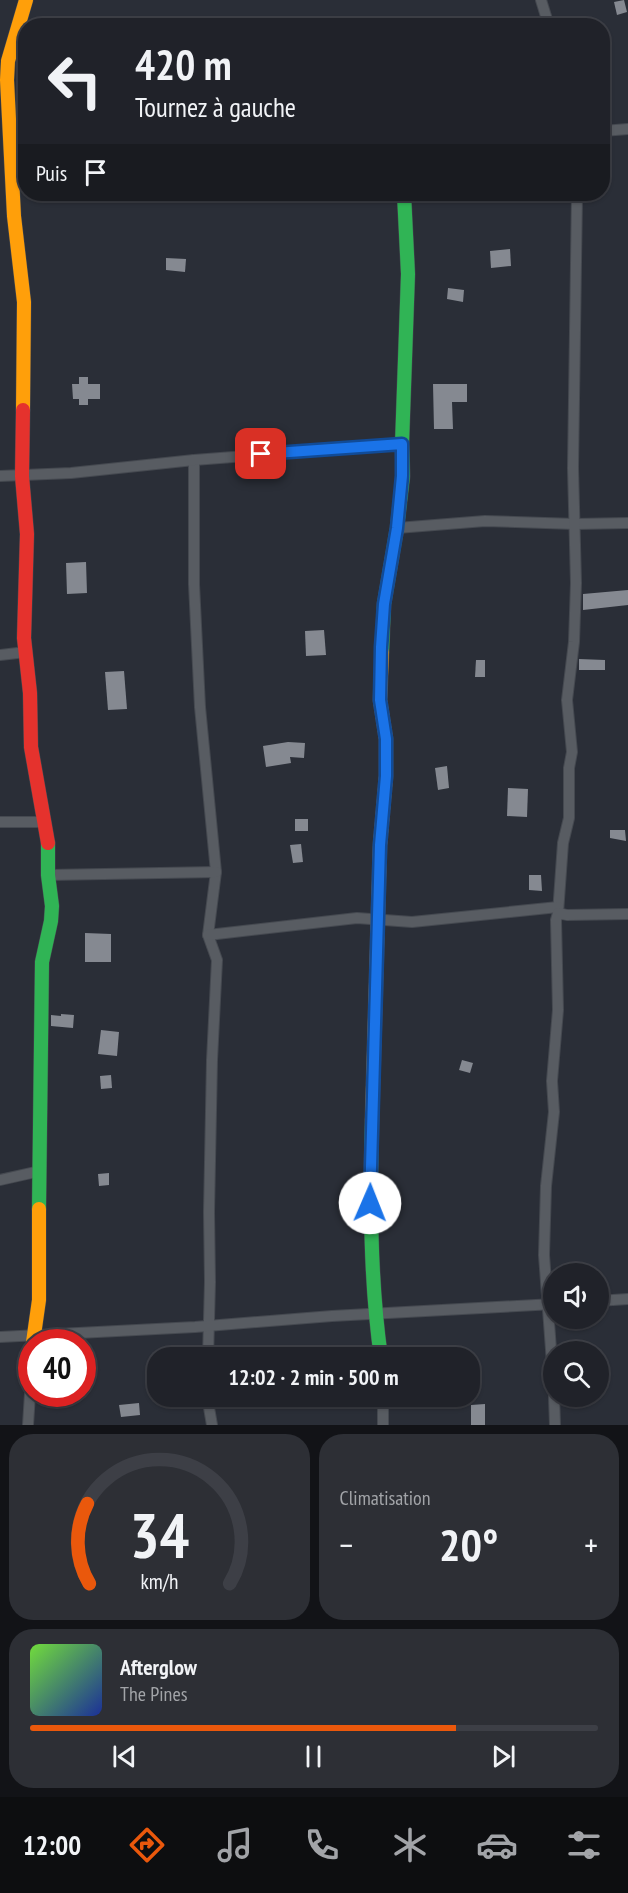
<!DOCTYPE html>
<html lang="fr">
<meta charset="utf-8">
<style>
body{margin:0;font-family:"PT Sans Narrow",sans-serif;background:#2d2f35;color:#f1f3f6;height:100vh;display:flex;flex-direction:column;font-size:22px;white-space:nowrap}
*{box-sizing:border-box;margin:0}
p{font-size:20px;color:#a2a4a8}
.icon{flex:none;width:33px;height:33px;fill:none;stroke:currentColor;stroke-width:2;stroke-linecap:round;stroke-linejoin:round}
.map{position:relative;height:1425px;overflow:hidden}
.sheet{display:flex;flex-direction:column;gap:9px;padding:9px;background:#121317;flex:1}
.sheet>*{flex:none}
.hud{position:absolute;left:18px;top:18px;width:592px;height:183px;border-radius:24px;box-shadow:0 2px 4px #0004,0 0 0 2px #3d3f46;background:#202229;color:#f1f3f6;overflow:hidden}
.fabs{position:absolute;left:543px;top:1263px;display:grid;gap:12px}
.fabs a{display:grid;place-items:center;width:66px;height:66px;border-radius:50%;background:#202229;box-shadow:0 2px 4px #0004,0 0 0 2px #3d3f46;font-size:30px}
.speed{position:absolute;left:18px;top:1329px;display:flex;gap:12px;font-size:30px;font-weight:700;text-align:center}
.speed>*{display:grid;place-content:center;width:78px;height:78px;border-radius:50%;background:#202229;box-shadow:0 2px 4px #0004,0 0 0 2px #3d3f46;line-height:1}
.speed .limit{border:9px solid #d22;background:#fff;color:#111}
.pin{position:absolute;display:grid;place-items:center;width:51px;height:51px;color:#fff;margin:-26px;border-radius:12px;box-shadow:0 3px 9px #0006}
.me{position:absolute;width:66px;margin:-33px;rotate:1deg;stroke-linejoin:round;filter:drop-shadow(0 0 4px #0008)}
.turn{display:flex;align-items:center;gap:21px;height:126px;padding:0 18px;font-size:27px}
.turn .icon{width:78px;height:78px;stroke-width:2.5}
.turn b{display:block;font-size:42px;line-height:51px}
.then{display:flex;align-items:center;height:57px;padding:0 18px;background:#0003;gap:12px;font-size:22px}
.big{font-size:45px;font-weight:700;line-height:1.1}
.sheet .card{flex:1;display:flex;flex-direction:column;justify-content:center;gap:9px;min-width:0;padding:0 21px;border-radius:24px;background:#2d2f35}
.sheet .dial{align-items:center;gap:0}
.dial svg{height:156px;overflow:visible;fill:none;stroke:#3d3f46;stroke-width:7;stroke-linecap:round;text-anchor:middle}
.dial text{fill:#f1f3f6;stroke:none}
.song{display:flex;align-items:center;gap:18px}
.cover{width:72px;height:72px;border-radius:9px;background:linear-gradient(135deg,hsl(100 70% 55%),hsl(230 70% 35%))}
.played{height:6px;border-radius:3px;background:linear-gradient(90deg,#ea580c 75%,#3d3f46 75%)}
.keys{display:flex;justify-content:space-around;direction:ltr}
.heat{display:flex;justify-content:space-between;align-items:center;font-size:33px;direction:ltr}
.sheet .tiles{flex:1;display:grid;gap:9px;grid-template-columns:1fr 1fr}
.card:last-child{grid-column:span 2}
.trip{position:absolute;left:147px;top:1347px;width:333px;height:60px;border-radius:24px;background:#202229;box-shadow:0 2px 4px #0004,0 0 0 2px #3d3f46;font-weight:700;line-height:60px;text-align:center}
.dock{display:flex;height:96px;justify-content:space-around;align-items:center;background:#0d0e10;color:#a2a4a8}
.dock .icon{width:42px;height:42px}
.dock .active{color:#ea580c}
.dock b{font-size:27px;color:#f1f3f6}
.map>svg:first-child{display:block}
.building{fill:#858991}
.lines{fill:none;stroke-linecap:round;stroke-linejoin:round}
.street-casing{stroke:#454950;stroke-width:12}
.fast-casing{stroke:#454950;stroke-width:15}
.slow-casing{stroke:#454950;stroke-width:15}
.jam-casing{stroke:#454950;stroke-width:15}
.street{stroke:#585c62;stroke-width:10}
.fast{stroke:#30b455;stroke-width:14}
.slow{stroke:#ff9f0a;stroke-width:14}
.jam{stroke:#e5322d;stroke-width:14}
.route-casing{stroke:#114b97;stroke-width:15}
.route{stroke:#1a73e8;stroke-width:10}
</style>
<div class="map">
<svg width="628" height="1425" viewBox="0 0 628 1425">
<rect width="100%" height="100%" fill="#2a2e37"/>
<g class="building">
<path d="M624,0L627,12L617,15L614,2Z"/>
<path d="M510,249L511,266L491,268L490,251Z"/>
<path d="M166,258L186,259L185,272L166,270Z"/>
<path d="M448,288L464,290L463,302L447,299Z"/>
<path d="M79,377H88V384H100V399H88V405H79V399H73L72,384H79Z"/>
<path d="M433,384H467V402H452L453,429H434Z"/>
<path d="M86,562L87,593L67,594L66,563Z"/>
<path d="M628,590V605L583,610V594Z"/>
<path d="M324,630L326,655L306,656L305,631Z"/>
<path d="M579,659L605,660V670H579Z"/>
<path d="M476,660H485V677H475Z"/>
<path d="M124,671L127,709L108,710L105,672Z"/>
<path d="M288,742L305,743L304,758L290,757L291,763L266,767L263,746Z"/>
<path d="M447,766L449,788L438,790L435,768Z"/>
<path d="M508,788L528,789L527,817L507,816Z"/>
<rect x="295" y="819" width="13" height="12"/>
<path d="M610,830H625L626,841L610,838Z"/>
<path d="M301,844L303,862L293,863L290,845Z"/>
<path d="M529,875H541L542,891L529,890Z"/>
<path d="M85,933L111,934V962H85Z"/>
<path d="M61,1014L74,1015L73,1028L51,1026V1015L61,1016Z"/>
<path d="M101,1030L119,1032L117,1056L98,1054Z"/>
<path d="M462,1060L473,1063L470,1073L459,1070Z"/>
<path d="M111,1075L112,1088L101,1089L100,1076Z"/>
<path d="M109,1173V1185L99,1186L98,1174Z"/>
<path d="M139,1403L140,1415L121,1417L119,1405Z"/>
<path d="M485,1404V1425H471V1405Z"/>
</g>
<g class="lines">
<defs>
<g id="street">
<path d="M541,0L549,26"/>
<path d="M603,131L628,129"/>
<path d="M16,136L26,135"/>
<path d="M194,460V584L200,707L216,872L208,935L217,960L212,1060L209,1212L210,1282L208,1358"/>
<path d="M0,476L71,473L194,460L402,444"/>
<path d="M397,528L485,521L575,524L628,523"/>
<path d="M0,655L26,652"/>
<path d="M0,822H45"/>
<path d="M48,875L216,872"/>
<path d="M558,913L563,843L569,818V768L572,752L567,700L574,642L576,583L573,468L577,194"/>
<path d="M208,935L357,918L412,922L558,907"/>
<path d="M0,1180L40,1171"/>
<path d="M598,1301L628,1299"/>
<path d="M0,1337L195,1327L332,1316L554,1304"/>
<path d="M554,1390L544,1255L546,1186L554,1112L552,1081L558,1010L556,920L558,913L567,915L628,914"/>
<path d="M207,1396L212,1425"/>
<path d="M383,1396V1425"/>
<path d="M554,1396L555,1425"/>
<path d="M28,1425L32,1363"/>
</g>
<g id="fast">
<path d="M382,652L384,604L397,528L403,476L402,444L408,274L404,194"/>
<path d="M372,1120C370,1200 370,1279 381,1358"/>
<path d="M39,1209L42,962L51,921L52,906L48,875V843"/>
</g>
<g id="slow">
<path d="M23,410L24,302L14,216L7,80L8,61L26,0"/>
<path d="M372,1120L380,845L386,776V739L380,700L382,652"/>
<path d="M33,1342L39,1300V1209"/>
</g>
<path id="jam" d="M23,410L22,476L27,534L24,638L30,693L31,747L48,843"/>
</defs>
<use href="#street" class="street-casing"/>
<use href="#fast" class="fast-casing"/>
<use href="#slow" class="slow-casing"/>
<use href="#jam" class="jam-casing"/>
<use href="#street" class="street"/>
<use href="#fast" class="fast"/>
<use href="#slow" class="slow"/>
<use href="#jam" class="jam"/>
</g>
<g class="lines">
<defs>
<path id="route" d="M261,454L402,444V476L397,528L384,604L381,647L380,700L386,739V776L380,845L370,1203"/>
</defs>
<use href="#route" class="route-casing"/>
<use href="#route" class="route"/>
</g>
</svg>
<div class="fabs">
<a><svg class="icon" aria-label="sound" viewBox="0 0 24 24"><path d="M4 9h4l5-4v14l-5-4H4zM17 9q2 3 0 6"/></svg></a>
<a><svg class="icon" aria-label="search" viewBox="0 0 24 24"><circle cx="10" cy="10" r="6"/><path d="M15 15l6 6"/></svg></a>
</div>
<div class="speed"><div class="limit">40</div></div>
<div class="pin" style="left:261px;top:454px;background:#d93025"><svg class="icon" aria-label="arrive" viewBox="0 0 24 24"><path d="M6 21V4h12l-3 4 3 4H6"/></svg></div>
<svg class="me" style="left:370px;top:1203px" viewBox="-20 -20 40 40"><circle r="19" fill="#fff"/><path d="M0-13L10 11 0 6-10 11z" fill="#1a73e8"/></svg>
<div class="trip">12:02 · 2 min · 500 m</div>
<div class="hud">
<div class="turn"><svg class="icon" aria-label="left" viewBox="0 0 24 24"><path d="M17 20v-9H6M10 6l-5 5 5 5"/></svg><div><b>420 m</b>Tournez à gauche</div></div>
<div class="then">Puis<svg class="icon" aria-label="arrive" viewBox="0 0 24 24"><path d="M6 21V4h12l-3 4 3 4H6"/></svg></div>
</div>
</div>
<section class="sheet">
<div class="tiles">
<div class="card dial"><svg viewBox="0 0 100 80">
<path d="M14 69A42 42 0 1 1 86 69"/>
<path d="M14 69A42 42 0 0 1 13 28" stroke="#ea580c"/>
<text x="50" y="56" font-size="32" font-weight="700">34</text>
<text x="50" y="72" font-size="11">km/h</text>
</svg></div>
<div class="card"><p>Climatisation</p>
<div class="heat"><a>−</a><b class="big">20°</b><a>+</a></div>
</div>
<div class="card">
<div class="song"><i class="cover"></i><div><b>Afterglow</b><p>The Pines</p></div></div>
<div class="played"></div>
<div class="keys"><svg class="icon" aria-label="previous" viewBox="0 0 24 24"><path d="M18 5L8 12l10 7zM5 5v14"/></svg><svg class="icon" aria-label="pause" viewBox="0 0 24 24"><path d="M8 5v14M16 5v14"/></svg><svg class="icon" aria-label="next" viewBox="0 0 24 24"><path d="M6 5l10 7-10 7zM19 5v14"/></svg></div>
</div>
</div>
</section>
<nav class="dock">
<b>12:00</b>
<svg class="icon active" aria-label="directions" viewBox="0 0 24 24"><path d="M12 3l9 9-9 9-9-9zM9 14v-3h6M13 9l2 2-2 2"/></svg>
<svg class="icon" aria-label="music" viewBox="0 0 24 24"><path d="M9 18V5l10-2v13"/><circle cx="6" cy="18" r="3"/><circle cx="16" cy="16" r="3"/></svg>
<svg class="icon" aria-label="phone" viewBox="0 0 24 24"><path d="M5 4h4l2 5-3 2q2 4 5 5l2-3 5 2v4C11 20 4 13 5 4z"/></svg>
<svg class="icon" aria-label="climate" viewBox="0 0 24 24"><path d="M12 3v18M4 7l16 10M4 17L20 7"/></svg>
<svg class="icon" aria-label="car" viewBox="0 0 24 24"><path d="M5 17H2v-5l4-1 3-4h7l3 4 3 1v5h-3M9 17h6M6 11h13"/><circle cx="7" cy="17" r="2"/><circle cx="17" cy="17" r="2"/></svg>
<svg class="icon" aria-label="filters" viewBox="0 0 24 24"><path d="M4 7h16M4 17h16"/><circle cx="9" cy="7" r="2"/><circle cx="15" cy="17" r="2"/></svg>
</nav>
